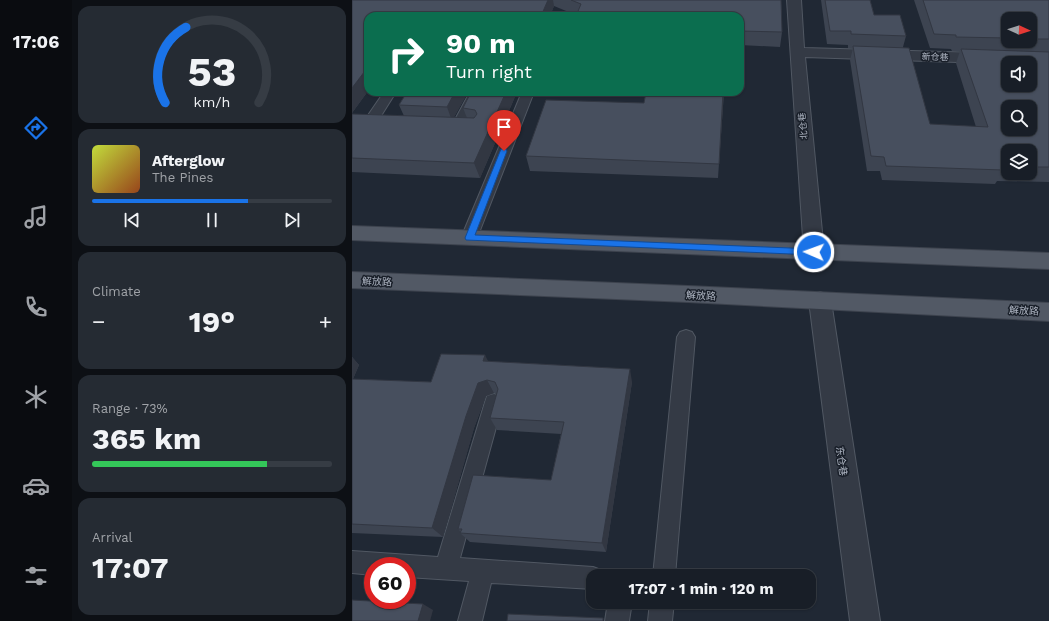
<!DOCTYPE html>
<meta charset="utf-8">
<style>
body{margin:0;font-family:"Work Sans","Noto Sans SC",sans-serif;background:#252b33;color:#f1f3f6;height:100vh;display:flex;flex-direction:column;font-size:15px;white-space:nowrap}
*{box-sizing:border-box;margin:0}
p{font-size:13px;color:#9fa2a7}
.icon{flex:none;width:22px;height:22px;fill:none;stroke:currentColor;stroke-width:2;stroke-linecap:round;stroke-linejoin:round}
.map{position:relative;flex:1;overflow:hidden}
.sheet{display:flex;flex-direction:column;gap:6px;padding:6px;background:#0d1015;width:280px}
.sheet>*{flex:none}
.guide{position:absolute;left:12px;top:12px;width:380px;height:84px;border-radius:12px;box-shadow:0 1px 3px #0004,0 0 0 1px #363c44;background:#0b6e4f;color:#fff;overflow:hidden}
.needle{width:26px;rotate:93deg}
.buttons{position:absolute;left:649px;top:12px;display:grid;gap:8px}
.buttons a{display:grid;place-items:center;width:36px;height:36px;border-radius:8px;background:#181e27;box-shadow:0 1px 3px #0004,0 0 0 1px #363c44;font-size:20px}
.speed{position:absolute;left:12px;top:557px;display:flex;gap:8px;font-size:20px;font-weight:700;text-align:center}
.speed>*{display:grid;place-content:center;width:52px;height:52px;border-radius:50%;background:#181e27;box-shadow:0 1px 3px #0004,0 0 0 1px #363c44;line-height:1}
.speed .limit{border:6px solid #d22;background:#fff;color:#111}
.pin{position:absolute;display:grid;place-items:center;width:34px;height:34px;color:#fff;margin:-41px -17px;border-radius:50% 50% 50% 0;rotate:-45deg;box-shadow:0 0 4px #0007}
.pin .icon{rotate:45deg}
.me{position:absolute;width:44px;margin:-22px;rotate:272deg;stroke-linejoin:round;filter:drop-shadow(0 0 3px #0008)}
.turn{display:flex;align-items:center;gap:14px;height:84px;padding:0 16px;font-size:18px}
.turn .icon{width:52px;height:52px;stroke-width:2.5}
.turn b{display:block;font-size:28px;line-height:34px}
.big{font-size:30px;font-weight:700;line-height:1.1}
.sheet .widget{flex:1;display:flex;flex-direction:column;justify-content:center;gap:6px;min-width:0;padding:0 14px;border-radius:12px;background:#252b33}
.sheet .dial{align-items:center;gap:0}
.dial svg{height:104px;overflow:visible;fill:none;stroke:#363c44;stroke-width:7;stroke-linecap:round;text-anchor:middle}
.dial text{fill:#f1f3f6;stroke:none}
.song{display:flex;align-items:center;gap:12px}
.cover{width:48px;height:48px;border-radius:6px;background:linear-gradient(135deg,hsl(70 70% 55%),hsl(20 70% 35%))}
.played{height:4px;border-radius:2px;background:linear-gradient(90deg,#1a73e8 65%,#363c44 65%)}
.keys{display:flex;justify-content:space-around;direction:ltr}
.heat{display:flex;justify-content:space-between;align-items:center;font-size:22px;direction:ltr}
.charge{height:6px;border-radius:3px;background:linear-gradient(90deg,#34c759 73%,#363c44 0)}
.trip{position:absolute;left:234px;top:569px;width:230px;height:40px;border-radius:12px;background:#181e27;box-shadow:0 1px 3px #0004,0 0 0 1px #363c44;font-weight:700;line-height:40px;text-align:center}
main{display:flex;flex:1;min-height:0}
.menu{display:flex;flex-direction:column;width:72px;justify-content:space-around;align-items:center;background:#0a0c10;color:#9fa2a7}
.menu .icon{width:28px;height:28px}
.menu .active{color:#1a73e8}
.menu b{font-size:18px;color:#f1f3f6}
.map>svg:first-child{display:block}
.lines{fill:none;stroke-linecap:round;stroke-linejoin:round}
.service-casing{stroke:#515863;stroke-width:2}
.minor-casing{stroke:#515863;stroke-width:2}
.primary-casing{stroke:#3d434e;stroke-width:2}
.service{fill:#343a45;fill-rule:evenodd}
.minor{fill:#343a45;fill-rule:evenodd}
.primary{fill:#525965;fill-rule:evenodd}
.wall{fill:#3d4451;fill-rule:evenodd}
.shaded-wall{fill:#323742}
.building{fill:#474f5e;stroke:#323742;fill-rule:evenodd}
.route{fill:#1a73e8;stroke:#114b97}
.labels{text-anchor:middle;stroke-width:3;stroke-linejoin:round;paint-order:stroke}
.far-street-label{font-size:9px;fill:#aeb5c2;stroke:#191f29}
.street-label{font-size:10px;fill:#aeb5c2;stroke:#191f29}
</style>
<main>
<nav class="menu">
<b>17:06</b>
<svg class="icon active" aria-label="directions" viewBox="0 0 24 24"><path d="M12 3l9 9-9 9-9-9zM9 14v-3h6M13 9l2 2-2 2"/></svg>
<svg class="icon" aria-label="music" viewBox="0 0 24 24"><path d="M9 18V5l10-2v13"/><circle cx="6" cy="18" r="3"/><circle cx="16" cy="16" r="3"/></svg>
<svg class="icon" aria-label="phone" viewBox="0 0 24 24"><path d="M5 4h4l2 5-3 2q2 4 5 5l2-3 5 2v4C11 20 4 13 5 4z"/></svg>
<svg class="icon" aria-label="climate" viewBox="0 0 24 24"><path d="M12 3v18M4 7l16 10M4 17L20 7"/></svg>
<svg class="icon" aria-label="car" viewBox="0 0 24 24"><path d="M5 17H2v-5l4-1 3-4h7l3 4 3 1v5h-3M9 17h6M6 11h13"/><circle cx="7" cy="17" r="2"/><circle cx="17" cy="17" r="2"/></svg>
<svg class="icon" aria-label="filters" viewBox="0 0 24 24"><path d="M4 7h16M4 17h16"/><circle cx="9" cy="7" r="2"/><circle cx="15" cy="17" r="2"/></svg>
</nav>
<section class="sheet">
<div class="widget dial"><svg viewBox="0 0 100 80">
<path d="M14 69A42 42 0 1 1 86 69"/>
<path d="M14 69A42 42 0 0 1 30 11" stroke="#1a73e8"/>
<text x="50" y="56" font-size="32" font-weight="700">53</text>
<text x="50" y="72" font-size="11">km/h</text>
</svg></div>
<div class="widget">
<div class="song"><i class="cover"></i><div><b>Afterglow</b><p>The Pines</p></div></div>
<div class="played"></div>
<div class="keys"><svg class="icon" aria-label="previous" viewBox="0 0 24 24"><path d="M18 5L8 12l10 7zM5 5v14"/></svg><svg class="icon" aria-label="pause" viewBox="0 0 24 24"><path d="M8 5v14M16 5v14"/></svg><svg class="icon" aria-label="next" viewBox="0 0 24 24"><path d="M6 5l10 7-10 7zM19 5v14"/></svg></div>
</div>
<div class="widget"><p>Climate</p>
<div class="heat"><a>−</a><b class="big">19°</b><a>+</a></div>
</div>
<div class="widget"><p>Range · 73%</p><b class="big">365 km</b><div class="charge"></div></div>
<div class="widget"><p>Arrival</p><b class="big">17:07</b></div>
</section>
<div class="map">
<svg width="697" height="621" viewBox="0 0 697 621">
<rect width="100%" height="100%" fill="#202834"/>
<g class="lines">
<defs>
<g id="service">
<path d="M32,92H44L22,127H12L10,124Z"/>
<path d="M118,92H130L111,130H101L99,127Z"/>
<path d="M170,92H182L125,238L122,242L117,244L112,242L109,238Z"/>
<path d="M334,330L340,332L343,337L323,576H301L325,337L328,332Z"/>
<path d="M142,394L149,396L151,402L108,558L241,567L249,570L252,576H241V589L139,583L130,621H106L117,581L55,577V566H21V575L0,573V551L86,557L133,402L135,396Z"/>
<path d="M256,602H280L277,621H253Z"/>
<path d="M298,602H322L320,621H296Z"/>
</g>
<g id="minor">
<path d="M435,0H449L452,48L697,55V65L453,57L472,252L469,257L462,260L455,257L452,252Z"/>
<path d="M468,292L476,295L479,301L528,621H498L457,301L460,295Z"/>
</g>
<g id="primary">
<path d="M0,226L697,253V269L0,240Z"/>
<path d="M0,272L336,286L697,303V321L336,302L0,288Z"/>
</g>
</defs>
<use href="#service" class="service-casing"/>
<use href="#minor" class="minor-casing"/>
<use href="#primary" class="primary-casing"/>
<use href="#service" class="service"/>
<use href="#minor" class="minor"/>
<use href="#primary" class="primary"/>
</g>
<g class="wall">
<path d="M0,0H429L430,32L428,47L388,45V16L224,15L202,6L198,16H16V91L0,113Z"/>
<path d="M469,0H518L522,15L554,36L551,47L578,124L624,127L604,63L608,51H600L599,49L578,48L562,0H697V182L645,181L643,184L530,180L528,171H515L498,60L501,48H496V45L475,44ZM656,19H678V41H656ZM656,151H678V173H656Z"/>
<path d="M55,92H116L102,117L115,118L111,108L119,92H165L128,178L0,172V114L52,116L47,105Z"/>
<path d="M294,92H372L366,178L178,171L174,156L292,103Z"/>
<path d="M0,357L7,365L1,379L79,382L136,361L280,382L254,552L118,542L108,533L109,532L106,529L199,480L209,434L145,430L138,418L145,393H142L134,396L122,428L91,537L0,533Z"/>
</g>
<g class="shaded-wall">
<path d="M196,0H201L202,6L198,16H189Z"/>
<path d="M16,67V91L0,113V88Z"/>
<path d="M103,92H116L100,121L95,107Z"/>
<path d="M154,92H165L128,178L122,163Z"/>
<path d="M371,92H372L366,178L367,164Z"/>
<path d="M133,355L140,369L131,361Z"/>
<path d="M0,357L7,365L0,381Z"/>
<path d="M278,369L280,382L254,552L250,543Z"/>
<path d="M135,380L142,393L134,396L122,428L91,537L80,528L114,416L126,383Z"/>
<path d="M71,604L81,610L78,621H66Z"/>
</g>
<g class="building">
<path d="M0,0H196L189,16H16V67L0,88Z"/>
<path d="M219,0H429L430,32L388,31V16H224L229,4Z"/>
<path d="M473,0H518L522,15H548L554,36L499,34V31H478Z"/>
<path d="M571,0H697V39H678V19H656V38L604,37V35L582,34Z"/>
<path d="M501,46L557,48L578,124L636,127L609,49L697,52V167H678V151H656V166H649L651,170L534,166L532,157L519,156ZM656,63H678V85H656ZM656,107H678V129H656Z"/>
<path d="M55,92H103L95,107L47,105Z"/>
<path d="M119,92H154L122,163L0,158V114L122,118L125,114L123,110L111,108Z"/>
<path d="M294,92H371L367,164L174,156L194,100L292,103Z"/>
<path d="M89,354L133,355L131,361L278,369L250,543L108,533L110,529H106L121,475L199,480L212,422L138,418L146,389L143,382L135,380L126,383L114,416L80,528L0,524V379L79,382Z"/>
<path d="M0,600L71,604L66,621H0Z"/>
<path d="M156,614L251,618V621H155Z"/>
</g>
<path class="route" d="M149,149H154L155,151L123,235L462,249L466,252L462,255L114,240L113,238Z"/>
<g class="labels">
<g class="far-street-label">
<text transform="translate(583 57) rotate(2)" y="3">新仓巷</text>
<text transform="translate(451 126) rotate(-95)" y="3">北仓巷</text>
</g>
<g class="street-label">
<text transform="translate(25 281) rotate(2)" y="4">解放路</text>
<text transform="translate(349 295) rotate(3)" y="4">解放路</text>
<text transform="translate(672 310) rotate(3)" y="4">解放路</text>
<text transform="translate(490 461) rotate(82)" y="4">东仓巷</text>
</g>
</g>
</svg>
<div class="buttons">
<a><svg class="needle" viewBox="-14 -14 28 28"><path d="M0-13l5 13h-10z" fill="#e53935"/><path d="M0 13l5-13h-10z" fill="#9fa2a7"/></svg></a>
<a><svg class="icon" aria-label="sound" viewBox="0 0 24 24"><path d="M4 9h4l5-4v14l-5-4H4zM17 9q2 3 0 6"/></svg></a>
<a><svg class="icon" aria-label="search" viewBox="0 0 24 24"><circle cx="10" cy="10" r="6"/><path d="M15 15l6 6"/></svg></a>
<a><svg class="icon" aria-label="layers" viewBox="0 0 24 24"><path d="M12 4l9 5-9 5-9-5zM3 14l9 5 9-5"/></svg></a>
</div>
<div class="speed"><div class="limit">60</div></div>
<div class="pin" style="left:152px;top:151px;background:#d93025"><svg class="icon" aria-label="arrive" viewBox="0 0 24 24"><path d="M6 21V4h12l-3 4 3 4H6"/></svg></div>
<svg class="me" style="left:462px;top:252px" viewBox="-20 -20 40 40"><circle r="17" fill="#1a73e8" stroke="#fff" stroke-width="3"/><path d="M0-11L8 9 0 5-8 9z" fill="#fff"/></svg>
<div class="trip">17:07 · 1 min · 120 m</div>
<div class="guide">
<div class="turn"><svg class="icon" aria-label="right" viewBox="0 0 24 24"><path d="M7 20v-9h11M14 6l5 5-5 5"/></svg><div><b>90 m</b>Turn right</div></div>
</div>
</div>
</main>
